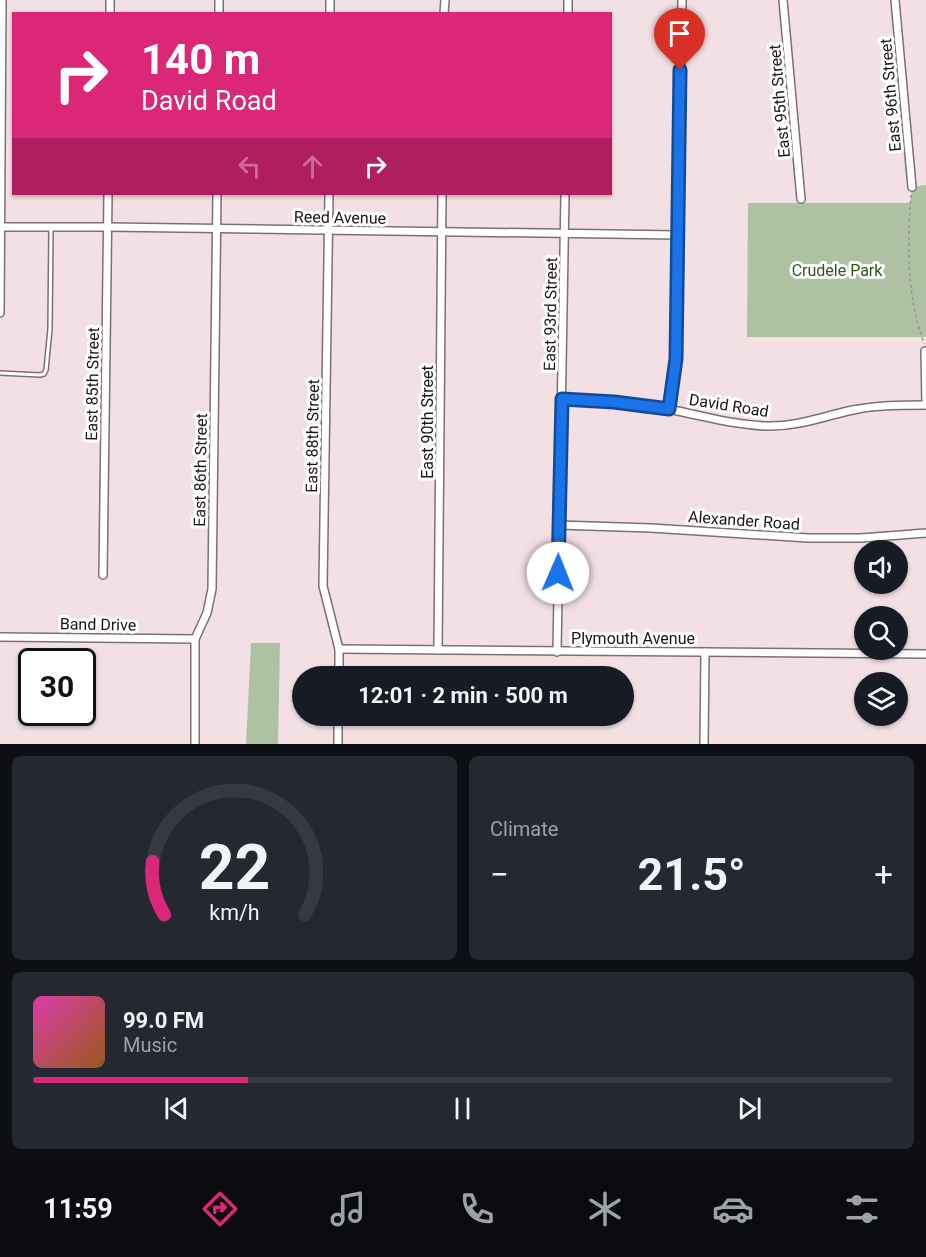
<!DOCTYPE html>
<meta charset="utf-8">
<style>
body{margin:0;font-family:Roboto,sans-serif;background:#242831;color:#f1f3f6;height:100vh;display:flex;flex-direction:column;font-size:22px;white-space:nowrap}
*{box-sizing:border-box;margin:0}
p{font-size:20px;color:#9ea1a6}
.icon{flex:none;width:33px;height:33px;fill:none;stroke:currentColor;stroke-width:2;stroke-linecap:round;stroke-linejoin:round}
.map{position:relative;height:744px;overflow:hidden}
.details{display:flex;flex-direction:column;gap:12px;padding:12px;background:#0d0f14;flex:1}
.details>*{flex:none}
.guide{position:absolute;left:12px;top:12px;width:600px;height:183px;border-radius:0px;box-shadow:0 2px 4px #0004;background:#db2777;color:#fff;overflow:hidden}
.controls{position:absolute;left:854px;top:540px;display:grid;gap:12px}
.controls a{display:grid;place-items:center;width:54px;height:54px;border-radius:50%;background:#171b24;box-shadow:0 2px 4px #0004;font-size:30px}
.speed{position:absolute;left:18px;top:648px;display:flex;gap:12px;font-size:30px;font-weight:700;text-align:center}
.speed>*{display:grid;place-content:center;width:78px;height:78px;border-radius:50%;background:#171b24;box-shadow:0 2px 4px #0004;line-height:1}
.speed .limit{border:3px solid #111;border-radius:9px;background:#fff;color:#111}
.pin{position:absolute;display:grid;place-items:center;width:51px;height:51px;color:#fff;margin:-62px -26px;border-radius:50% 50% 50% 0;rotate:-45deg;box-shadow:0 0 6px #0007}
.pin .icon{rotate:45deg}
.me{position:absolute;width:66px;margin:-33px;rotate:1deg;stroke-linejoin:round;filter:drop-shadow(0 0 4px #0008)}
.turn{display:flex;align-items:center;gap:21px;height:126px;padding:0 30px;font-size:27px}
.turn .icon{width:78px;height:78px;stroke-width:2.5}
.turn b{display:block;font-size:42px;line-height:51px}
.lanes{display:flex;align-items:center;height:57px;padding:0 30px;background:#0003;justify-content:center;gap:30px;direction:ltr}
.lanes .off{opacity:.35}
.big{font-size:45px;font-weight:700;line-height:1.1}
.details .tile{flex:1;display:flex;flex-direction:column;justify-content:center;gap:9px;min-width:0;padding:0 21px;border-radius:9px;background:#242831}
.details .dial{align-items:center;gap:0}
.dial svg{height:156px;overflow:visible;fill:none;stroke:#363941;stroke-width:7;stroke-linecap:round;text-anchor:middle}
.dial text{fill:#f1f3f6;stroke:none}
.song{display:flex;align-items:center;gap:18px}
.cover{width:72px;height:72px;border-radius:9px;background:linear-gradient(135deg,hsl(320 70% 55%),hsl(30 70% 35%))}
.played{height:6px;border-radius:3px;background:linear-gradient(90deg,#db2777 25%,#363941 25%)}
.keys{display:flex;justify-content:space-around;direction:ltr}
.heat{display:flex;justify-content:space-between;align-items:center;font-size:33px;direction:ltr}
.details .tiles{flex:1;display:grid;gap:12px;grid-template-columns:1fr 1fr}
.tile:last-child{grid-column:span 2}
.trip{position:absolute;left:292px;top:666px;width:342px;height:60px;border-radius:30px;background:#171b24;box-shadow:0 2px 4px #0004;font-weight:700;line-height:60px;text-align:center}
.tab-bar{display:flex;height:96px;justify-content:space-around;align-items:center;background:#090b0e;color:#9ea1a6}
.tab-bar .icon{width:42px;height:42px}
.tab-bar .active{color:#db2777}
.tab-bar b{font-size:27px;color:#f1f3f6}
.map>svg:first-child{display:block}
.green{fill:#aec2a3}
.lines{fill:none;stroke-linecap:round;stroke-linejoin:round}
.lane-casing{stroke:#7e6f72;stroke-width:6}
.street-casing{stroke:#7e6f72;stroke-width:10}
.path{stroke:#9e9094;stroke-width:1.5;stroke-dasharray:3 3;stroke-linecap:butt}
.lane{stroke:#fff;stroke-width:3}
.street{stroke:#fff;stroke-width:7}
.route-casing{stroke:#114b97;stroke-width:15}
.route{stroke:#1a73e8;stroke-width:10}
.labels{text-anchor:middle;stroke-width:6;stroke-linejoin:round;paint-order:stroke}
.street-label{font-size:16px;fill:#1b1517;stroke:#fff}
.park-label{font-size:16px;fill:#305614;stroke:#fff}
</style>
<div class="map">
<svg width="926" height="744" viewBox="0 0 926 744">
<rect width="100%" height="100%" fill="#f2e0e4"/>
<g class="green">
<path d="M926,185V337H747L748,203H910L912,187Z"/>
<path d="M251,643H280L278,744H246Z"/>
</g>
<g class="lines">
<defs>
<path id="lane" d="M0,373L40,375L44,374L46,370L50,329L51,229"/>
<g id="street">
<path d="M783,0L801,199"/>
<path d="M895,0L912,187"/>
<path d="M110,14V0"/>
<path d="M219,14V0"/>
<path d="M330,14V0"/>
<path d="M444,14L445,0"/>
<path d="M568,14V0"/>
<path d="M329,194L323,586L339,649V676"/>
<path d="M1,227H107L678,235"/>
<path d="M0,313L2,0"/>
<path d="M925,351L926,405"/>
<path d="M562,399C597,400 632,402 667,409C701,415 733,425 767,426C797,427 824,416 853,410C877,405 901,405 926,405"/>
<path d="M669,409L676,359L682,0"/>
<path d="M559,525L651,528L808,538H861L926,533"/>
<path d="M103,575L108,194"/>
<path d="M0,637L195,639"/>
<path d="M339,649L926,654"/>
<path d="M438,650L442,194"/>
<path d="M557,652L565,194"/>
<path d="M195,744V639L207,613L212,589L217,194"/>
<path d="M338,744V716"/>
<path d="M704,744L705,652"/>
</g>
</defs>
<use href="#lane" class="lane-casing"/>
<use href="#street" class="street-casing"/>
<path class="path" d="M911,195C908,233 907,274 915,312C917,323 921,333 924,344"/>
<use href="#lane" class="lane"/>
<use href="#street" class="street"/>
</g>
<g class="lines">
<defs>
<path id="route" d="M558,573L562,399L614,402L669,409L676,359L680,70"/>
</defs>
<use href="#route" class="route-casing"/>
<use href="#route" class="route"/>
</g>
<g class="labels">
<g class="street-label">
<text transform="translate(890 95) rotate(-95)" y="6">East 96th Street</text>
<text transform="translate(779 101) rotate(-95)" y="6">East 95th Street</text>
<text transform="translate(340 217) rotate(1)" y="6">Reed Avenue</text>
<text transform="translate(550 314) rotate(-89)" y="6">East 93rd Street</text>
<text transform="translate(92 384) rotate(-89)" y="6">East 85th Street</text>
<text transform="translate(729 405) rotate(9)" y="6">David Road</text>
<text transform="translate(427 422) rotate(-90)" y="6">East 90th Street</text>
<text transform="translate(312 436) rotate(-89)" y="6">East 88th Street</text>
<text transform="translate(200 470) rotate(-89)" y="6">East 86th Street</text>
<text transform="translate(744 520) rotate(4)" y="6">Alexander Road</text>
<text transform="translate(98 624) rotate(1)" y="6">Band Drive</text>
<text x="633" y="644">Plymouth Avenue</text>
</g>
<g class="park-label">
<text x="837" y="276">Crudele Park</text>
</g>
</g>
</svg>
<div class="controls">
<a><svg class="icon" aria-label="sound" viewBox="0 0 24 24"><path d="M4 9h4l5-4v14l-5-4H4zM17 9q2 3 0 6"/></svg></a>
<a><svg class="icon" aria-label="search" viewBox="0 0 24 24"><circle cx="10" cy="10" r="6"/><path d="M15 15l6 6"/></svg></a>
<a><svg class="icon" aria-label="layers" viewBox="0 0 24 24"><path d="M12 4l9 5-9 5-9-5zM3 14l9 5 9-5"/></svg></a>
</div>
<div class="speed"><div class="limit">30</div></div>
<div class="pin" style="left:680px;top:70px;background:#d93025"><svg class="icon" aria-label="arrive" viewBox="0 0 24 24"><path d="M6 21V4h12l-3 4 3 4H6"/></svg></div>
<svg class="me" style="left:558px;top:573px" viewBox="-20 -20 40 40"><circle r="19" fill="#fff"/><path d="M0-13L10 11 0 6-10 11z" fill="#1a73e8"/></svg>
<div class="trip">12:01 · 2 min · 500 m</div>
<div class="guide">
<div class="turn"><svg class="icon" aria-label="right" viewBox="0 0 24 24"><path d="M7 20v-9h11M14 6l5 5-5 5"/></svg><div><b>140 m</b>David Road</div></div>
<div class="lanes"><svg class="icon off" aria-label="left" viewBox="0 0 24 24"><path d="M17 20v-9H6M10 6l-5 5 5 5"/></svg><svg class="icon off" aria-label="ahead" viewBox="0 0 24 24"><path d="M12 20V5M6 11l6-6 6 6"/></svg><svg class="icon" aria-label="right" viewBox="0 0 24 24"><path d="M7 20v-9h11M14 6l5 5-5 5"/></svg></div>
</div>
</div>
<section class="details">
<div class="tiles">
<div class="tile dial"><svg viewBox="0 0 100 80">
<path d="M14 69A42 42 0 1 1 86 69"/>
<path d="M14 69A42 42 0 0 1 8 42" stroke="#db2777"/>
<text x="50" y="56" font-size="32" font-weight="700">22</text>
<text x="50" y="72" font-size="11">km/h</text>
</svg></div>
<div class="tile"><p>Climate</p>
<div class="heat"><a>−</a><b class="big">21.5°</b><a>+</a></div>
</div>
<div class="tile">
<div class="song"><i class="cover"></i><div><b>99.0 FM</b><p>Music</p></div></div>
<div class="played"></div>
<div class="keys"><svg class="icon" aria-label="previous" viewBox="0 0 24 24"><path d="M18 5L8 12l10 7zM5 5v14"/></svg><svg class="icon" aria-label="pause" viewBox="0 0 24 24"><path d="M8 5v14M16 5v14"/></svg><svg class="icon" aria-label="next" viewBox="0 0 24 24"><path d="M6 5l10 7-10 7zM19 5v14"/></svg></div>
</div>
</div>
</section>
<nav class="tab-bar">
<b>11:59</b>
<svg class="icon active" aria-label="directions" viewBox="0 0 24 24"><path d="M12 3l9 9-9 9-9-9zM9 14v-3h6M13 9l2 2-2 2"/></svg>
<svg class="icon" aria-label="music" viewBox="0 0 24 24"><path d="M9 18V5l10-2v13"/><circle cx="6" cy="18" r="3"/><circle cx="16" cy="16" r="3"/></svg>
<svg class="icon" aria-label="phone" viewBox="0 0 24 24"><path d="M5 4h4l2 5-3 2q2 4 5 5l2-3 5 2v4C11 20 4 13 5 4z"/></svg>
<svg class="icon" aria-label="climate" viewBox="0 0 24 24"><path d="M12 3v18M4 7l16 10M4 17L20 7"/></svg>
<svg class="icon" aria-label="car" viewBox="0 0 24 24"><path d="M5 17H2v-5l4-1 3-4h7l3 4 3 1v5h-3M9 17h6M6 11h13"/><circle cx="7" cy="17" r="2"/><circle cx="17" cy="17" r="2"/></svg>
<svg class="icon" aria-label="filters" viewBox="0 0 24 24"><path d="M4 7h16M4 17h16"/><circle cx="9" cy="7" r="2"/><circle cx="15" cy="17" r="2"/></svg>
</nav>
